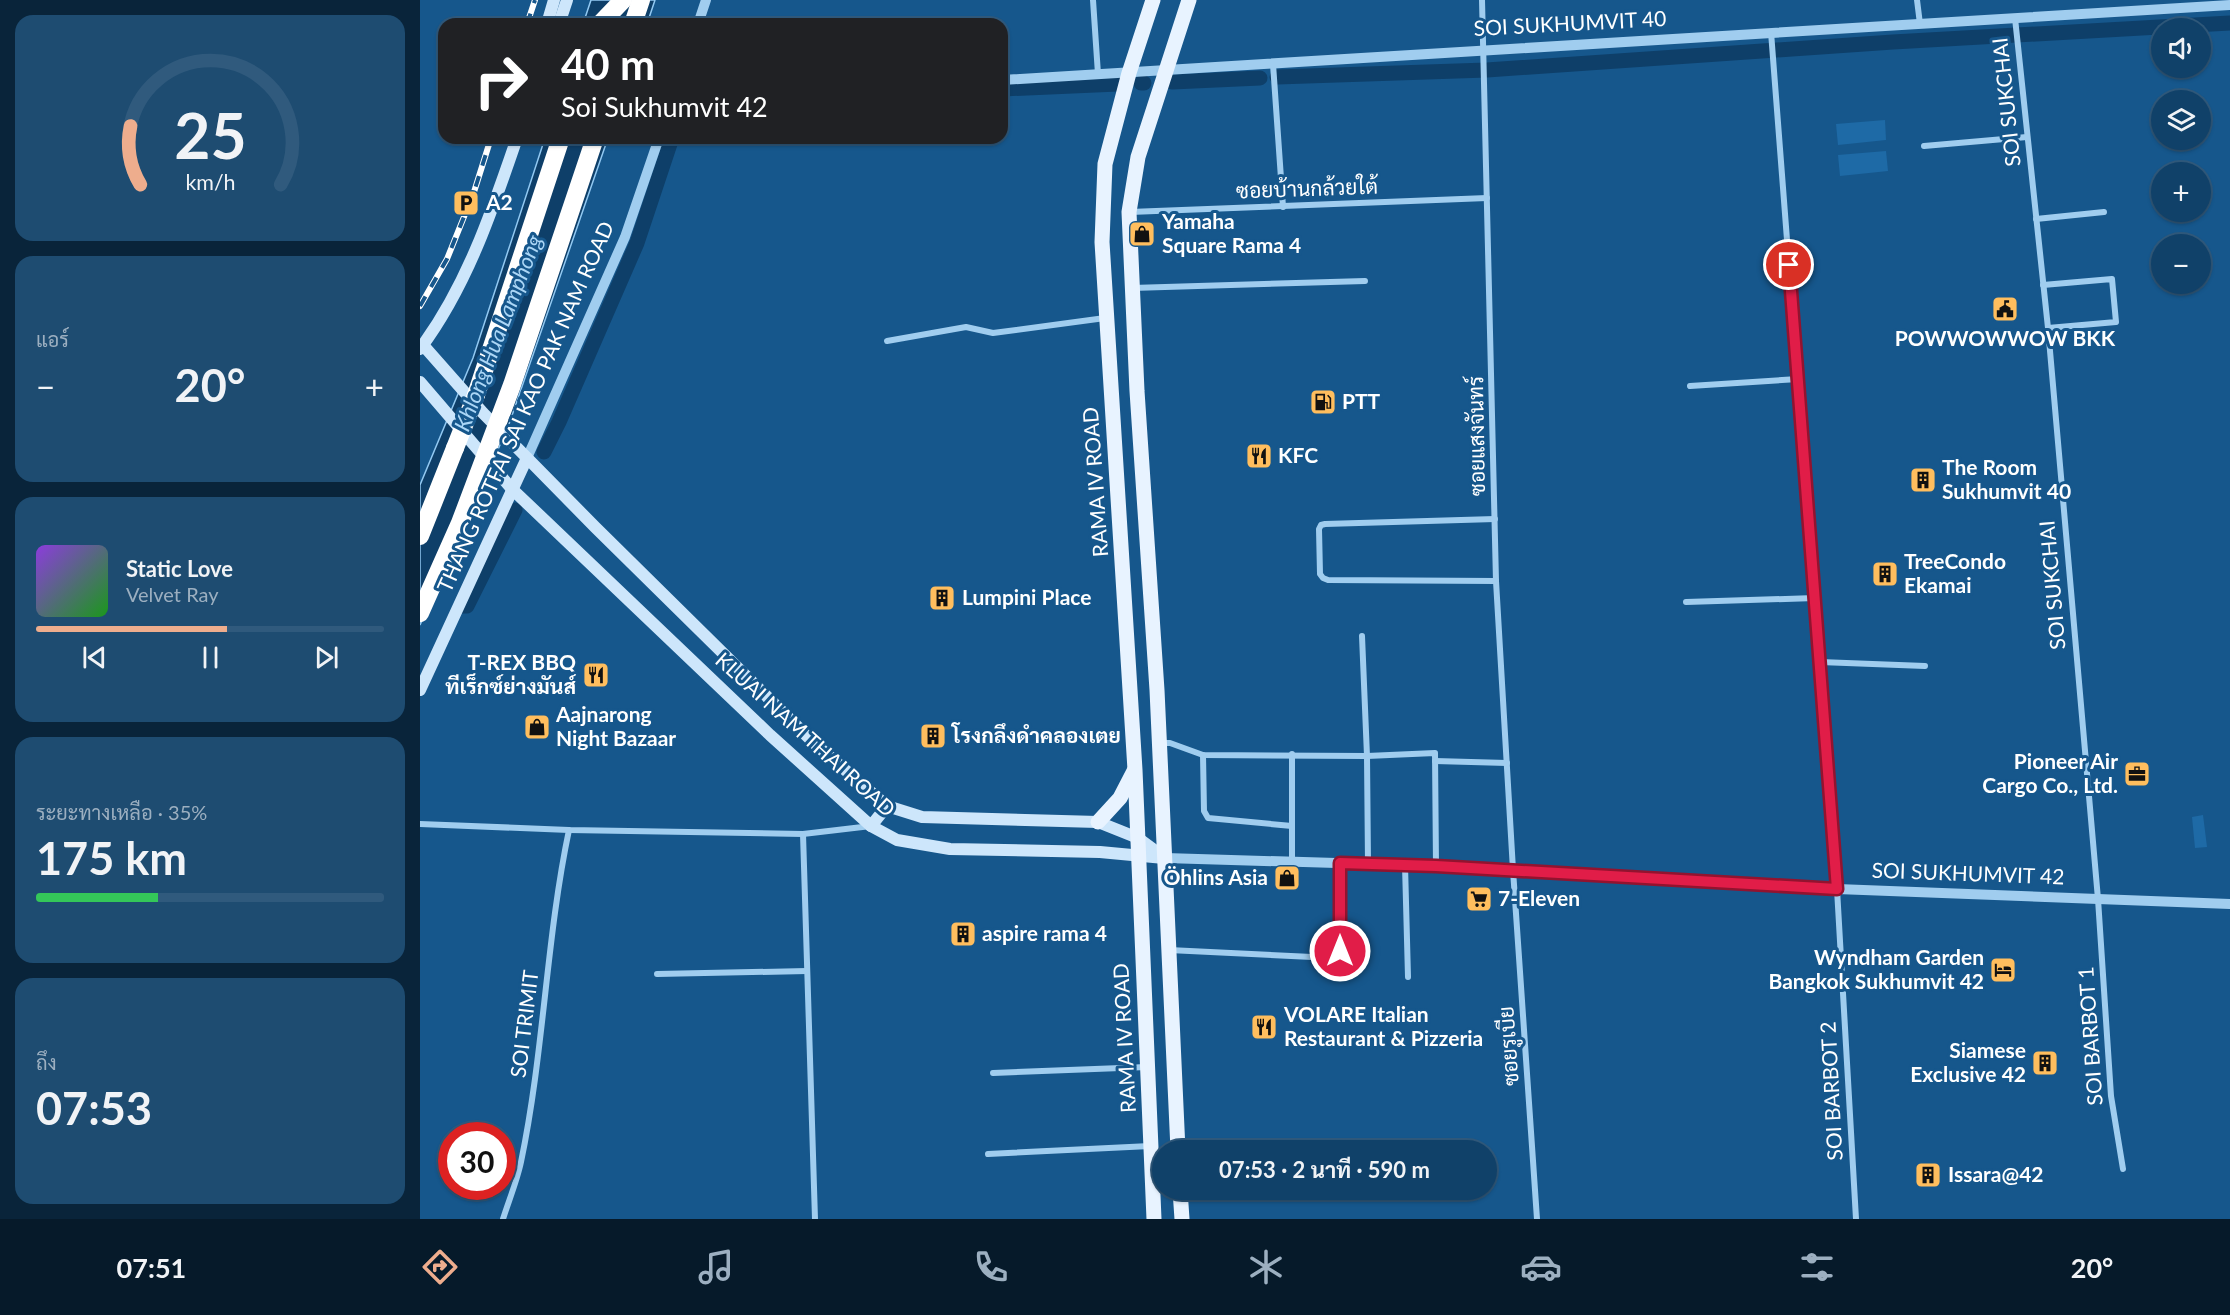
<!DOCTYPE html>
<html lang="th">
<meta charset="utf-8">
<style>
body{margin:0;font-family:Lato,Sarabun,sans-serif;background:#1e4c71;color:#f1f3f6;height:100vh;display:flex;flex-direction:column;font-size:22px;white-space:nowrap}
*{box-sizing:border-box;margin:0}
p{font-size:20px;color:#9cafc0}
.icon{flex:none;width:33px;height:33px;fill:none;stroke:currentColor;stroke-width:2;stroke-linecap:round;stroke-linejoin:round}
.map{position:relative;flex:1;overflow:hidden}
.sheet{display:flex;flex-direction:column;gap:15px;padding:15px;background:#09243a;width:420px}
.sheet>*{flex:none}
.top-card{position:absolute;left:18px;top:18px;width:570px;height:126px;border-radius:18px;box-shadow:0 2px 4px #0004,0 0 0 2px #305a7d;background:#202124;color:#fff;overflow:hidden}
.buttons{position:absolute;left:1731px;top:18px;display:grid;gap:12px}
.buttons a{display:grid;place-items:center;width:60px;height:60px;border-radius:50%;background:#104169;box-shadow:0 2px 4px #0004,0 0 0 2px #305a7d;font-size:30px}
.speed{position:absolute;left:18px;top:1122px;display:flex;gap:12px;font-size:30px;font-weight:700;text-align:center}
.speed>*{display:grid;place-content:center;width:78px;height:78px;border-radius:50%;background:#104169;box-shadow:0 2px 4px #0004,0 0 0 2px #305a7d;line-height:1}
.speed .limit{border:9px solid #d22;background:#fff;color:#111}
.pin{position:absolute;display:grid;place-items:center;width:51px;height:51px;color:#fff;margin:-26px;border:3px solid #fff;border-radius:50%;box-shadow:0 2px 6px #0007}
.me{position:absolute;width:66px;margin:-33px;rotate:0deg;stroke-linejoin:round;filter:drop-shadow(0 0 4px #0008)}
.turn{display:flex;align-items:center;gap:21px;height:126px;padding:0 24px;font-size:27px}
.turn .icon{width:78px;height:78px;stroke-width:2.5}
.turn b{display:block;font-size:42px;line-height:51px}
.big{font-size:45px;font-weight:700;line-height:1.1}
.sheet .card{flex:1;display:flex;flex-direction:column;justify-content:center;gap:9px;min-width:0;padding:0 21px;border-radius:18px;background:#1e4c71}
.sheet .dial{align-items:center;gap:0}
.dial svg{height:156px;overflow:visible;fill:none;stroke:#305a7d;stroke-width:7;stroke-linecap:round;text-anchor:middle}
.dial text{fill:#f1f3f6;stroke:none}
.song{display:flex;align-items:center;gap:18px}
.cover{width:72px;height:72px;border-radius:9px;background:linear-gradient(135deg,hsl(270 70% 55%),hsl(120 70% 35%))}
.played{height:6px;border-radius:3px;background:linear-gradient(90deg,#eead8d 55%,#305a7d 55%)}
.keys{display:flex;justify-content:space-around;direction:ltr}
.heat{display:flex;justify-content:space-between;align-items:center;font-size:33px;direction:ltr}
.charge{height:9px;border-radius:4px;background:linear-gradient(90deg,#34c759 35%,#305a7d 0)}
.trip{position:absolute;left:732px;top:1140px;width:345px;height:60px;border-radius:30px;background:#104169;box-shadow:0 2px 4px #0004,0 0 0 2px #305a7d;font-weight:700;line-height:60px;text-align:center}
.tabs{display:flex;height:96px;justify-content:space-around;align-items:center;background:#061a2a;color:#9cafc0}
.tabs .icon{width:42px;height:42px}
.tabs .current{color:#eead8d}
.tabs b{font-size:27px;color:#f1f3f6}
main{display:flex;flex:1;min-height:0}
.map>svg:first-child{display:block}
.green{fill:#1e6aa6}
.water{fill:#0e3f69;stroke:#92c9f2;stroke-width:1.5}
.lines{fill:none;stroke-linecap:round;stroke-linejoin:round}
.canal{stroke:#0e3f69;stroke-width:15}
.minor{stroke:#a0cdef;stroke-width:6}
.tertiary{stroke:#a0cdef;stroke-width:10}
.secondary{stroke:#cde6fb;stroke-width:12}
.primary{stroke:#e8f3ff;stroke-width:15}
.motorway{stroke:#fff;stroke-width:18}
.rail-casing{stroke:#fff;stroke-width:6}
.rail{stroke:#16578c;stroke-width:4;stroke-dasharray:11;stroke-linecap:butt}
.motorway-bridge{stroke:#fff;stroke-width:18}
.route-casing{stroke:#92132f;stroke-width:15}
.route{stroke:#e11d48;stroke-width:10}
.labels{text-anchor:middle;stroke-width:6;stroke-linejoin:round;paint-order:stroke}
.street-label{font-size:21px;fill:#fff;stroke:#16578c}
.poi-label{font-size:21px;font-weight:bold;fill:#fff;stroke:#16578c;text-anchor:start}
.water-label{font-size:22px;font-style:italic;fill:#abd6f6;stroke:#16578c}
</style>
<main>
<section class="sheet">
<div class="card dial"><svg viewBox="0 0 100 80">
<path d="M14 69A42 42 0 1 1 86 69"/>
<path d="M14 69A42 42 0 0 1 9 39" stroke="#eead8d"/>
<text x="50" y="56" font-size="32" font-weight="700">25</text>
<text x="50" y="72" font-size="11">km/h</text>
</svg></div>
<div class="card"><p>แอร์</p>
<div class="heat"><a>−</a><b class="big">20°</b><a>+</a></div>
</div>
<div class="card">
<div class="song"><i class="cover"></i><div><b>Static Love</b><p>Velvet Ray</p></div></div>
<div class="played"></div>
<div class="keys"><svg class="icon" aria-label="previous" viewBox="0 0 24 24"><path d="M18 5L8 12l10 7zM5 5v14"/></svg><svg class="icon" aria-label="pause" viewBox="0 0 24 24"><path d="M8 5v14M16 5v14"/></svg><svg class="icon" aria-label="next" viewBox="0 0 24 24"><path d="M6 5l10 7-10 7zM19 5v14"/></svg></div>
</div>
<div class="card"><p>ระยะทางเหลือ · 35%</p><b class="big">175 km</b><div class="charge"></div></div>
<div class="card"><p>ถึง</p><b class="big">07:53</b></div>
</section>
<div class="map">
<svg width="1810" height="1219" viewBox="0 0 1810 1219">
<rect width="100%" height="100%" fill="#16578c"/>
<g class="green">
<path d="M1465,120L1466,140L1418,145L1416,124Z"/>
<path d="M1466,151L1468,171L1420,176L1418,155Z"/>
<path d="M1783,815L1787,847L1775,848L1772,817Z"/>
<path d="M926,950V966L903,968L902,951Z"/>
</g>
<g class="water">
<path d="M171,0H235L227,24H163Z"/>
<path d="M125,138H188L88,427L0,625V485L53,358Z"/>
</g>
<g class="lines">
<g class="canal">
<path d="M857,77L1067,70L1473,42L1810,23"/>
<path d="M752,82L840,78"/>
<path d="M721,83H724"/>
<path d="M582,89L698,84"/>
<path d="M124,452L139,422L217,243L252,138"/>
<path d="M42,606H47L95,510"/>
</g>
<g class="minor">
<path d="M673,0L678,74"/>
<path d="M1062,0L1076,581L1093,870L1117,1219"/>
<path d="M1497,0L1500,24"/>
<path d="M1595,18L1628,328L1678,899L1691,1096L1703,1169"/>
<path d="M1351,32L1417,889L1436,1219"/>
<path d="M853,64L863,207"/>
<path d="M1504,146L1607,137"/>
<path d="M710,212L1067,198"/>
<path d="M1616,219L1684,212"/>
<path d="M1623,285L1692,279L1696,322L1628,328"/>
<path d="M712,288L945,281"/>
<path d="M467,341L546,327L573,333L685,318"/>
<path d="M1270,386L1378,379"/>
<path d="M1075,519L905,524L901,525L899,529L900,574L903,578L908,580L1076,581"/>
<path d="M1266,602L1395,598"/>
<path d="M942,636L947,756L948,863"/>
<path d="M1400,662L1505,666"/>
<path d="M740,743H750L783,755L947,756L1015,753L1016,866"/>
<path d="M783,755L784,811L788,818L872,826"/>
<path d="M1015,761L1087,763"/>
<path d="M0,824L149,830L383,834L451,826"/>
<path d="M383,834L395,1219"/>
<path d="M872,863V754"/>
<path d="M985,865L988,977"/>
<path d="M749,950L913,958L920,951V863"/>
<path d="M237,974L387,971"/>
<path d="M573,1073L727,1067"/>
<path d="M568,1154L730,1146"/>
<path d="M83,1219C89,1200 97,1181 101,1162C124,1052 126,939 149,830"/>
</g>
<g class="tertiary">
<path d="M278,24L286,0"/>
<path d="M582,80L1810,5"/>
<path d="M107,458L205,237L239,138"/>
<path d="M745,858L1016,866L1417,889L1810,904"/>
</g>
<g class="secondary">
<path d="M127,24L134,0"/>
<path d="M139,24L147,0"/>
<path d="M3,345L63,413L175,527L394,743L467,806L502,817L678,822L718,838L745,858"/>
<path d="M0,349C47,286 72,211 97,138"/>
<path d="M0,382L92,489L350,735L451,826L477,840L530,849L680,852L744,858"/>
<path d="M0,690L107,458"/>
<path d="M451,826L467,806"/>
</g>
<g class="primary">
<path d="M733,0L709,73L685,164L682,242L715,770L734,1219"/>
<path d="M678,822L700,798L714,771"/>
<path d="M758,1150L737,690L717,391L709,212L718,157L769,0"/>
<path d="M760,1190L762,1219"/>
</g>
<g class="motorway">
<path d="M180,24L203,0"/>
<path d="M213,24L221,0"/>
<path d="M56,395L141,138"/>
<path d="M0,536L35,448"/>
</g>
<defs>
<g id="rail">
<path d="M107,24L115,0"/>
<path d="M0,306L27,259L54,192L71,138"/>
</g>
</defs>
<use href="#rail" class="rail-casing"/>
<use href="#rail" class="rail"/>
<g class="motorway-bridge">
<path d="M35,448L56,395"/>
<path d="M0,613L40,523L92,385L175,138"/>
</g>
</g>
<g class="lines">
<defs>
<path id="route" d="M920,951V863L1016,866L1417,889L1369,265"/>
</defs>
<use href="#route" class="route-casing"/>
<use href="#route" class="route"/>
</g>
<defs>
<symbol id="parking-square" viewBox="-11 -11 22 22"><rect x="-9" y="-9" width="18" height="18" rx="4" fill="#ffbe5e" stroke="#16578c"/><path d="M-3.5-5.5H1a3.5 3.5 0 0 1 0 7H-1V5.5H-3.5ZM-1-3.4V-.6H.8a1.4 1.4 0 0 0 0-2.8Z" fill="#111"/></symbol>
<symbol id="shop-square" viewBox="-11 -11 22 22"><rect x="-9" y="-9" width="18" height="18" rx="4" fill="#ffbe5e" stroke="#16578c"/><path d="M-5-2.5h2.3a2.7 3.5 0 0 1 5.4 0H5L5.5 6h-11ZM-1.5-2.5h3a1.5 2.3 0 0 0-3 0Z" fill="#111"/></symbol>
<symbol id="civic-square" viewBox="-11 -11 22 22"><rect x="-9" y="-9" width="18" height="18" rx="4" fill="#ffbe5e" stroke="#16578c"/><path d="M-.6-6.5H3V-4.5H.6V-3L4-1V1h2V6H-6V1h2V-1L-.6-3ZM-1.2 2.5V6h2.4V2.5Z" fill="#111"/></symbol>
<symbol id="fuel-square" viewBox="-11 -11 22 22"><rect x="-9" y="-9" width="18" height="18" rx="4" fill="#ffbe5e" stroke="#16578c"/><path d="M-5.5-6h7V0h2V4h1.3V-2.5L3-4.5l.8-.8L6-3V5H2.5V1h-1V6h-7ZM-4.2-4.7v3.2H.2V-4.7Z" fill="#111"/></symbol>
<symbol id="restaurant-square" viewBox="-11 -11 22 22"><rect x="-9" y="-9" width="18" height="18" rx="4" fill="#ffbe5e" stroke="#16578c"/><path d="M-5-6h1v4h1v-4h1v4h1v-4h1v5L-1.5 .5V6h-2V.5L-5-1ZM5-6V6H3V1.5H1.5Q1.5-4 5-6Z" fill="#111"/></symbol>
<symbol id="building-square" viewBox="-11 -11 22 22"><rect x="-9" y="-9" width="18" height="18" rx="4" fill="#ffbe5e" stroke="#16578c"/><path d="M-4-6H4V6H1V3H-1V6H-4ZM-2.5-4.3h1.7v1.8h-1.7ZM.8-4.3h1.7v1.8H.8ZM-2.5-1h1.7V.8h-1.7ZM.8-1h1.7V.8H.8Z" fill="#111"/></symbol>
<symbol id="office-square" viewBox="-11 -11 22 22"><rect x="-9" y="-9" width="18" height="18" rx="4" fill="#ffbe5e" stroke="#16578c"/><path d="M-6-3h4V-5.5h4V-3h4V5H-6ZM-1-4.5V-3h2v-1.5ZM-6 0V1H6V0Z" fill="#111"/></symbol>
<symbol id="supermarket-square" viewBox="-11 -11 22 22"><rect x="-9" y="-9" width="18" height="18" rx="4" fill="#ffbe5e" stroke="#16578c"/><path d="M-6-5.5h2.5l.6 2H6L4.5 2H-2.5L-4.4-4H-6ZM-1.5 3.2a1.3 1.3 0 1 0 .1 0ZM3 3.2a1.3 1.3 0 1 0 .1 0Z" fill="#111"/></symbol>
<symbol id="hotel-square" viewBox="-11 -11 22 22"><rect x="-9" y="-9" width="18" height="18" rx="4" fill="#ffbe5e" stroke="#16578c"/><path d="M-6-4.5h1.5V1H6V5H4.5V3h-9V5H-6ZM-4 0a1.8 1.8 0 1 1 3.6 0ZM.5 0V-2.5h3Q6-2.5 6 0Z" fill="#111"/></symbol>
</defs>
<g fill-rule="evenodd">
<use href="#parking-square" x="31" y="188" width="30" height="30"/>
<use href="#shop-square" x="707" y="219" width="30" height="30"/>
<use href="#civic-square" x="1570" y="294" width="30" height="30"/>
<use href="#fuel-square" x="888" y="387" width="30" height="30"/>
<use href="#restaurant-square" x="824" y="441" width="30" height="30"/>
<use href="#building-square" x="1488" y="465" width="30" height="30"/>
<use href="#building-square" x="1450" y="559" width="30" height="30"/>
<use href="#building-square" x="507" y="583" width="30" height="30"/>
<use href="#restaurant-square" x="161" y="660" width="30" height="30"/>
<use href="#shop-square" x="102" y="712" width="30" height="30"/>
<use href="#building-square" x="498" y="721" width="30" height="30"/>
<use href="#office-square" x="1702" y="759" width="30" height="30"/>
<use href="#shop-square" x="852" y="863" width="30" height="30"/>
<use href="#supermarket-square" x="1044" y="884" width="30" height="30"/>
<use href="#building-square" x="528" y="919" width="30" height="30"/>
<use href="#hotel-square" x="1568" y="955" width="30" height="30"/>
<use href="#restaurant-square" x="829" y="1012" width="30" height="30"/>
<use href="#building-square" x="1610" y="1048" width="30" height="30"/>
<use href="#building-square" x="1493" y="1160" width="30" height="30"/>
</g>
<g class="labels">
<g class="street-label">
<text transform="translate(1150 24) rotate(-3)" y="7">SOI SUKHUMVIT 40</text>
<text transform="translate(1587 102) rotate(-96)" y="7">SOI SUKCHAI</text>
<text transform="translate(887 189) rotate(-2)" y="7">ซอยบ้านกล้วยใต้</text>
<text transform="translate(106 407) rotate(-66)" y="7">THANG ROTFAI SAI KAO PAK NAM ROAD</text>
<text transform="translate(1057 436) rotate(-91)" y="7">ซอยแสงจันทร์</text>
<text transform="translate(676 482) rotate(-94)" y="7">RAMA IV ROAD</text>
<text transform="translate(1633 585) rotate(-95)" y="7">SOI SUKCHAI</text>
<text transform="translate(385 735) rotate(42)" y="7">KLUAI NAM THAI ROAD</text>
<text transform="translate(1548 874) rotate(2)" y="7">SOI SUKHUMVIT 42</text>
<text transform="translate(105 1024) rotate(-83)" y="7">SOI TRIMIT</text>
<text transform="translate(1671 1036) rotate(-94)" y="7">SOI BARBOT 1</text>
<text transform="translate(705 1038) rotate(-93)" y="7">RAMA IV ROAD</text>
<text transform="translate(1089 1046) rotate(-94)" y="7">ซอยรูเบีย</text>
<text transform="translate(1412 1091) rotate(-93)" y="7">SOI BARBOT 2</text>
</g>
<g class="poi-label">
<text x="66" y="210">A2</text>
<text x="742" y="229">Yamaha<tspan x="742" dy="24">Square Rama 4</tspan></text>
<text x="1585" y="346" text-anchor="middle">POWWOWWOW BKK</text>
<text x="922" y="409">PTT</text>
<text x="858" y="463">KFC</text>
<text x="1522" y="475">The Room<tspan x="1522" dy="24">Sukhumvit 40</tspan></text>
<text x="1484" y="569">TreeCondo<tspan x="1484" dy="24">Ekamai</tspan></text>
<text x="542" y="605">Lumpini Place</text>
<text x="156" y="670" text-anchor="end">T-REX BBQ<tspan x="156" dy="24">ทีเร็กซ์ย่างมันส์</tspan></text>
<text x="136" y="722">Aajnarong<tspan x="136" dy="24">Night Bazaar</tspan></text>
<text x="532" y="743">โรงกลึงดำคลองเตย</text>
<text x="1698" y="769" text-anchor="end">Pioneer Air<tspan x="1698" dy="24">Cargo Co., Ltd.</tspan></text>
<text x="848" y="885" text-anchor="end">Öhlins Asia</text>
<text x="1078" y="906">7-Eleven</text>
<text x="562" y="941">aspire rama 4</text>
<text x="1564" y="965" text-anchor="end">Wyndham Garden<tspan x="1564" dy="24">Bangkok Sukhumvit 42</tspan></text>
<text x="864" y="1022">VOLARE Italian<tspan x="864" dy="24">Restaurant &amp; Pizzeria</tspan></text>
<text x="1606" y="1058" text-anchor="end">Siamese<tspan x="1606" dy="24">Exclusive 42</tspan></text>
<text x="1528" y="1182">Issara@42</text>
</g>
<g class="water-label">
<text transform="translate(78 333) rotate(-69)" y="8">Khlong Hua Lamphong</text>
</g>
</g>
</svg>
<div class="buttons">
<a><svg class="icon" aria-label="sound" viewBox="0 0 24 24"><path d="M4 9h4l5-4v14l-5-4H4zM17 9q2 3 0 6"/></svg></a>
<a><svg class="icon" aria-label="layers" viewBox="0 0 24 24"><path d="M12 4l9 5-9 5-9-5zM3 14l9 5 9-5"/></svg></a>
<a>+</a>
<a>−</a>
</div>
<div class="speed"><div class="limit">30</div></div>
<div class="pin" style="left:1369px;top:265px;background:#d93025"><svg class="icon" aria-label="arrive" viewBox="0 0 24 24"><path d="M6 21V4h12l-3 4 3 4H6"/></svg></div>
<svg class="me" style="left:920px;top:951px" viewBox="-20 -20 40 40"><circle r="17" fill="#e11d48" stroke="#fff" stroke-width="3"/><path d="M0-11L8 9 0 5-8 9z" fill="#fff"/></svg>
<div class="trip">07:53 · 2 นาที · 590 m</div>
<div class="top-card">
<div class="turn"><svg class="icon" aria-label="right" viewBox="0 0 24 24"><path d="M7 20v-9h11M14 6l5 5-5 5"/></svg><div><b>40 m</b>Soi Sukhumvit 42</div></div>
</div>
</div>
</main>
<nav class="tabs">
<b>07:51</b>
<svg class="icon current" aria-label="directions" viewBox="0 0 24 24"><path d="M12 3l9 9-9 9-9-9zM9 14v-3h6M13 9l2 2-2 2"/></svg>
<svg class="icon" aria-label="music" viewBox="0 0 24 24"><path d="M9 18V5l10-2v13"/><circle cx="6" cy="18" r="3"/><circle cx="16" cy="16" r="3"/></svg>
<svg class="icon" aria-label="phone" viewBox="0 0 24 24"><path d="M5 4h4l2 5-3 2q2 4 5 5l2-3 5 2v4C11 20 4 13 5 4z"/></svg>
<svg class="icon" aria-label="climate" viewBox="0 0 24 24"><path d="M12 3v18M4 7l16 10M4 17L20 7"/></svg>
<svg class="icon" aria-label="car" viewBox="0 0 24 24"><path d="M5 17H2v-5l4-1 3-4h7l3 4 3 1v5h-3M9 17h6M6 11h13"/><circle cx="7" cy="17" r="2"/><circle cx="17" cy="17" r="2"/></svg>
<svg class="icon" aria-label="filters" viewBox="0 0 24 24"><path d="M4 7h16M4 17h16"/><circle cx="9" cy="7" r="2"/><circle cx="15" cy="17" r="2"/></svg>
<b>20°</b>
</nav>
